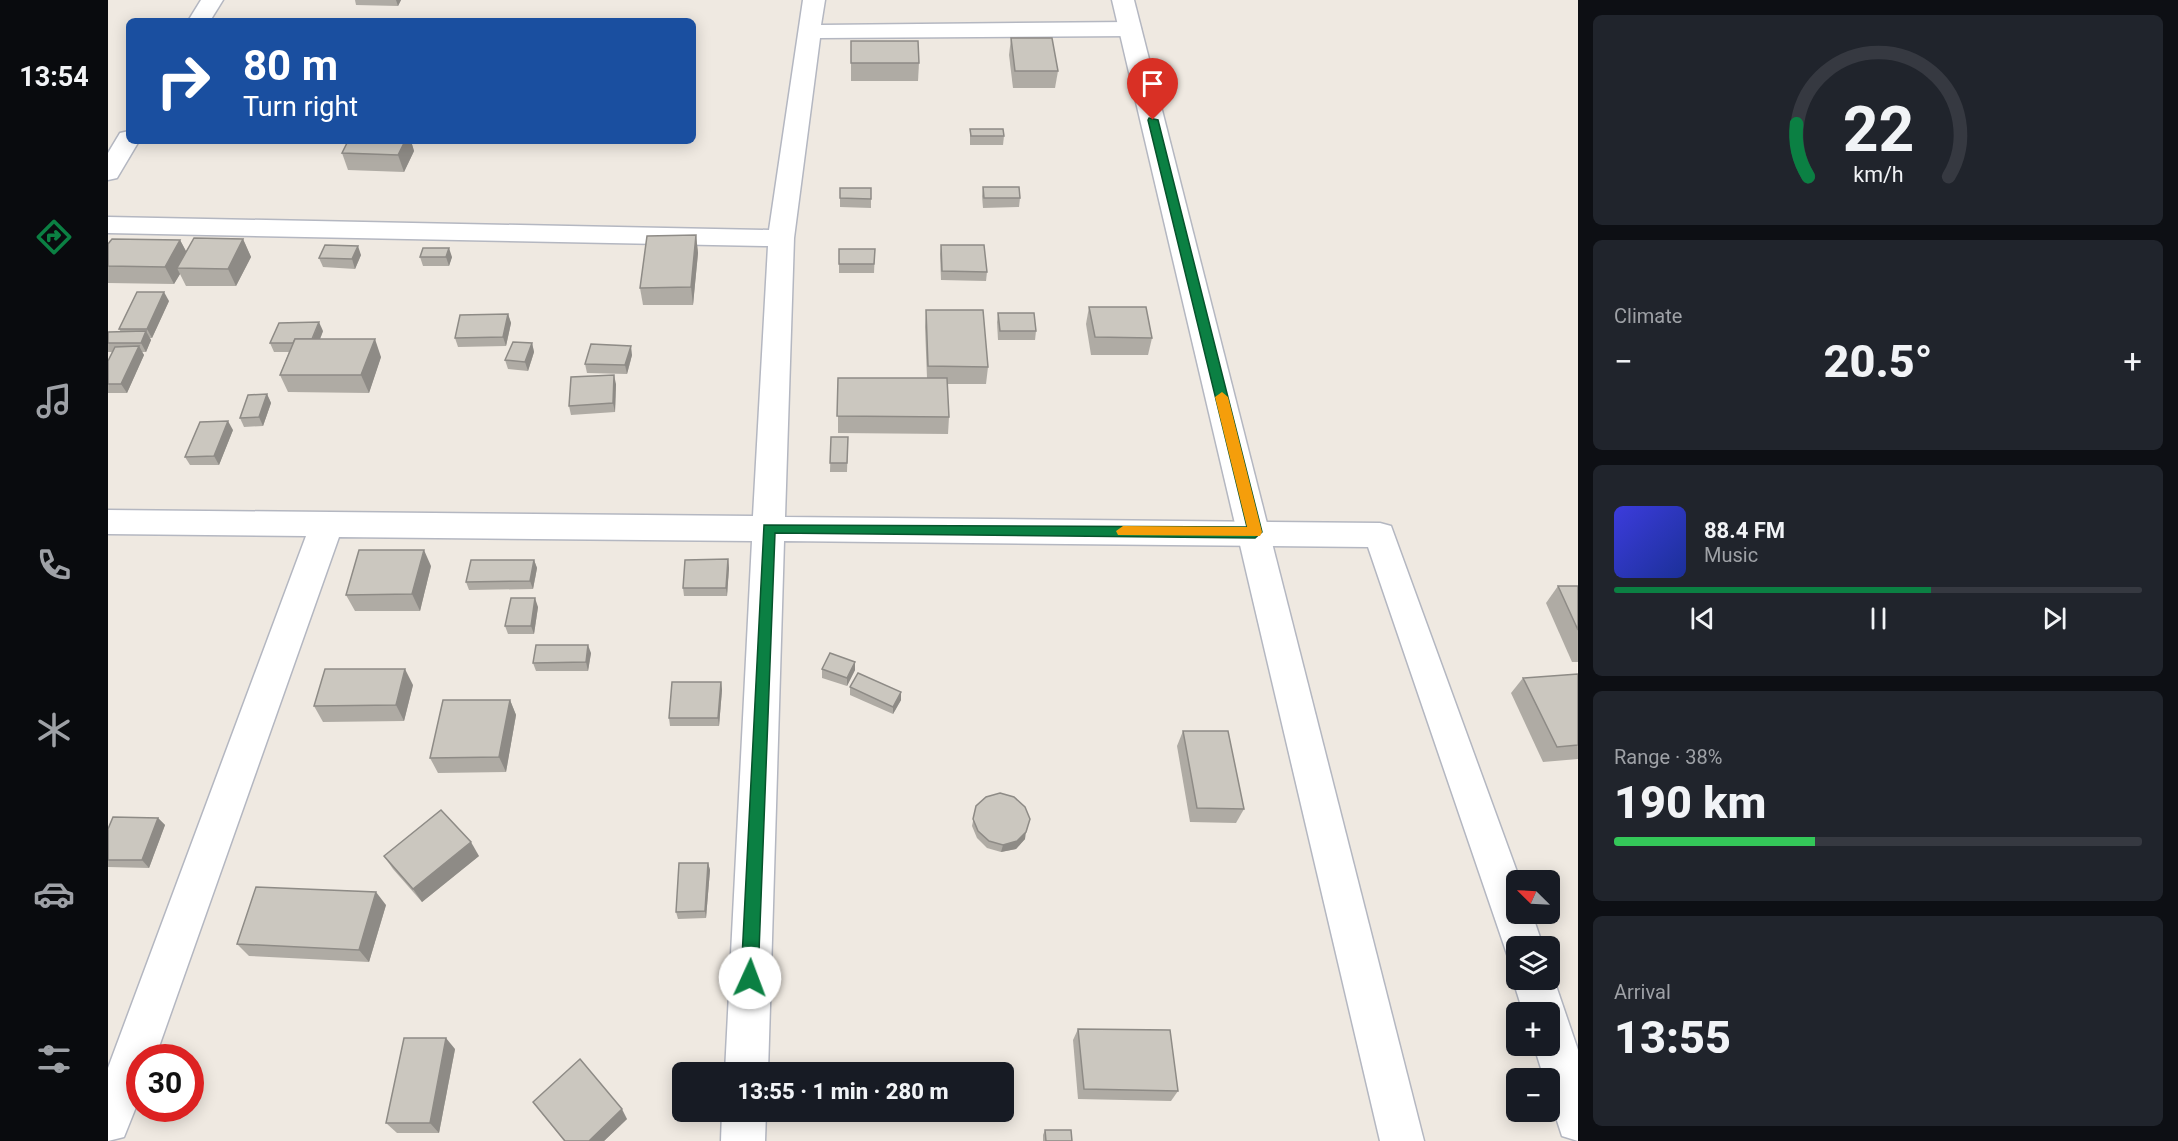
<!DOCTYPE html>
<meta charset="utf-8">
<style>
body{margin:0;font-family:Roboto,sans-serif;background:#20242c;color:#f1f3f6;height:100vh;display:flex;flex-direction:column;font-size:22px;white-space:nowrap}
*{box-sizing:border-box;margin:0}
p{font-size:20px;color:#9ea1a6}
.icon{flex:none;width:33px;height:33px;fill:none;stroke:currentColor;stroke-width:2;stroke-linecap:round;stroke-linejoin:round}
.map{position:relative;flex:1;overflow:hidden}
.sheet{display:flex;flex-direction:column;gap:15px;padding:15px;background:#0d0f14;width:600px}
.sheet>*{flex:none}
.banner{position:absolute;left:18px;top:18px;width:570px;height:126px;border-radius:9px;box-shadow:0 3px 15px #0003;background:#1a4fa0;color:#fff;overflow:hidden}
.needle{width:39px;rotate:294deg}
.tools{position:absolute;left:1398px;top:870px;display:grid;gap:12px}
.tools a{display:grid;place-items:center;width:54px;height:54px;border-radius:9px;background:#171b24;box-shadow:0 3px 15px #0003;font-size:30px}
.speed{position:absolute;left:18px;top:1044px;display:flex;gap:12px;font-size:30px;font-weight:700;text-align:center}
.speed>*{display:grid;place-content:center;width:78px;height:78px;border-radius:50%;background:#171b24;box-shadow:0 3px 15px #0003;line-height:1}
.speed .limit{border:9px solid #d22;background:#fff;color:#111}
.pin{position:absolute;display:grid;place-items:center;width:51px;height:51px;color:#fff;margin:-62px -26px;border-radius:50% 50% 50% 0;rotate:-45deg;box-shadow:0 0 6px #0007}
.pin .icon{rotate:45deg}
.me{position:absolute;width:66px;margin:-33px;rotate:2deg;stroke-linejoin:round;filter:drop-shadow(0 0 4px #0008)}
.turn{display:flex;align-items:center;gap:21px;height:126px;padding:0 18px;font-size:27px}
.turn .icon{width:78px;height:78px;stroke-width:2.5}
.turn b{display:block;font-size:42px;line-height:51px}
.big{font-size:45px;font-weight:800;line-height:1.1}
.sheet .widget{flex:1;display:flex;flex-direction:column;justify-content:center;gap:9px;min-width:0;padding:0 21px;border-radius:9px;background:#20242c}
.sheet .dial{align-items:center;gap:0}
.dial svg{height:156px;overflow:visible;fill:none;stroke:#363941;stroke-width:7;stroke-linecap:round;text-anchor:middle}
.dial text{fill:#f1f3f6;stroke:none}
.song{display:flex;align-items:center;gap:18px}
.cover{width:72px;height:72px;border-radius:9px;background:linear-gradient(135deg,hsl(240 70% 55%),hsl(230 70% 35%))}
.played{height:6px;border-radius:3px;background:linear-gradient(90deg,#0b8043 60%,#363941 60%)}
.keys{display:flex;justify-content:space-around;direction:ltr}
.heat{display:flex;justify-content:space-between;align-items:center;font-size:33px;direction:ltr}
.charge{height:9px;border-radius:4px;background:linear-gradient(90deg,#34c759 38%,#363941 0)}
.trip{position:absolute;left:564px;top:1062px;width:342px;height:60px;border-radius:9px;background:#171b24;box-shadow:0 3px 15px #0003;font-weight:800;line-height:60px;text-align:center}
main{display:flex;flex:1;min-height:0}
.menu{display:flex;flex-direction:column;width:108px;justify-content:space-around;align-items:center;background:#090b0e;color:#9ea1a6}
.menu .icon{width:42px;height:42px}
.menu .selected{color:#0b8043}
.menu b{font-size:27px;color:#f1f3f6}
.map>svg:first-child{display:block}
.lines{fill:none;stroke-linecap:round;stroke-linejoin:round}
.street-casing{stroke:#b4b7c1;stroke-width:3}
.secondary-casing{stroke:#b4b7c1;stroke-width:3}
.street{fill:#fff;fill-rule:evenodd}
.secondary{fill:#fff;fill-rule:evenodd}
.wall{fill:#afaba4}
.shaded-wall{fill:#8e8b86}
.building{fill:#cbc7bf;stroke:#8e8b86;stroke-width:1.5}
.route{fill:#0b8043;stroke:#07532c;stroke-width:1.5}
.slow{fill:#f59e0b}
</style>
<main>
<nav class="menu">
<b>13:54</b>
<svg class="icon selected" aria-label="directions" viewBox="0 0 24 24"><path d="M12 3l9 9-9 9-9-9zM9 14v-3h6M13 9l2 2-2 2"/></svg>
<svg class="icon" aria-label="music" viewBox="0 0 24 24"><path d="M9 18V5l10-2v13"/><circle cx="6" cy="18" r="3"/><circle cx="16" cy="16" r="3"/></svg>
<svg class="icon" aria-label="phone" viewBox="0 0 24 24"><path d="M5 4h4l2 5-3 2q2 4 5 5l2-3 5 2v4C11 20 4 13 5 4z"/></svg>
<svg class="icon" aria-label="climate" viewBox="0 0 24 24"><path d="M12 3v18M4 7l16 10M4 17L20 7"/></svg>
<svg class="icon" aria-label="car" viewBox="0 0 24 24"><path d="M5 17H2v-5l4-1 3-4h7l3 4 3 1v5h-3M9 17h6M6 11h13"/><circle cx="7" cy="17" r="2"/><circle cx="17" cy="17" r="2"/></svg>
<svg class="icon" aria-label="filters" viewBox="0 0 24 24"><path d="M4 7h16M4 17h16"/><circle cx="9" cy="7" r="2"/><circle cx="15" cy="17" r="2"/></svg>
</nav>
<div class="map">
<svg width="1470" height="1141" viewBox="0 0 1470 1141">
<rect width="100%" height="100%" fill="#efe9e1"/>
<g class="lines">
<defs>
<g id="street">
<path d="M93,0H115L102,21H80Z"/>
<path d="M695,0H717L713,25L1022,22L1030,24L1033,29L1030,34L1022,36L712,38L686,238L677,517L1272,523L1283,526L1412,880H1408V914H1424L1435,946H1408V963L1401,960L1260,547L676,541L660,1072H617L644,541L231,537L47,1058H32V1097L16,1137L0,1141V1068L198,536L0,534V510L645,516L660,246L0,233V217L661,230Z"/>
<path d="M21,131V141H31L9,178L0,180V153L12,133Z"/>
<path d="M1442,968L1470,1050V1141L1454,1136L1442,1099V1078H1436L1426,1046H1442V1012H1415L1405,980L1408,972V980H1442Z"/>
<path d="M614,1112H658L657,1141H613Z"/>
</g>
<path id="secondary" d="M1004,0H1026L1316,1141H1272Z"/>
</defs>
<use href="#street" class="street-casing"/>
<use href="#secondary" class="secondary-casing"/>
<use href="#street" class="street"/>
<use href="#secondary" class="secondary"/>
</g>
<g class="wall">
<path d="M247,0H293L290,6L248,5Z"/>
<path d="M903,38L950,71L947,88H905L901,55Z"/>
<path d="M743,41L811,63L810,81H743Z"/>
<path d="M862,129L896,136L895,145H862Z"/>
<path d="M240,141H303L306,151L296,172L240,170L234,153Z"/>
<path d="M875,187L912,198L911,207L875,208L874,196Z"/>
<path d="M732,188H763V208L732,207Z"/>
<path d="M588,235L590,253L585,305H535L532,288Z"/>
<path d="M135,239L143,257L128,286H78L72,274L66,284L0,283V244L72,240L78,251Z"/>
<path d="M833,245L879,272L878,281L833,280L832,254Z"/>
<path d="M731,249H767L766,273H731Z"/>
<path d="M253,255L247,269L215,267L211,258Z"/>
<path d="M312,257H344L341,266H315Z"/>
<path d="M61,301L44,338H42L43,340L38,352H34L36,355L19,393H0V361L4,352H0V332H13L11,329Z"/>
<path d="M981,307L1044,338L1040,355H983L978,324Z"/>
<path d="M818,310L880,367L878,384H839L841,417L840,434L730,433V378H819L817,327Z"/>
<path d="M890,313L928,331L927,340H890L889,322Z"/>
<path d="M400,314L403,323L398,346L350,347L347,338Z"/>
<path d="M215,331L212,339L273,357L261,393L180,392L172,375L181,352H166L162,343Z"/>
<path d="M424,343L426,352L420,371L400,369L397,360Z"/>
<path d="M524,355L519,374L479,373L477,364Z"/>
<path d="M508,384L507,412L463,415L461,406Z"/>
<path d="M159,394L163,403L155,426L136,427L132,418Z"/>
<path d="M125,430L111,465H82L77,457Z"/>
<path d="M723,437H740L739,472H722Z"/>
<path d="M620,559L621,568L619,596H576L575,588Z"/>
<path d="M426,560L429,568L425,589L361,590L358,582Z"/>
<path d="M323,566L312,611H247L238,595Z"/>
<path d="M1450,586H1470V662H1464L1438,603Z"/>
<path d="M430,607L426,634H400L397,626Z"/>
<path d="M483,653L480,671H428L425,663Z"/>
<path d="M714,669L747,670L739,686L714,678Z"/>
<path d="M1470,674V759L1435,762L1403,693L1415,678Z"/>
<path d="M613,682L614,690L611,726H562L561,718Z"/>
<path d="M305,685L296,721L215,722L206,706Z"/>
<path d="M742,687L793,700L785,714L742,695Z"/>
<path d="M402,700L408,715L398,772L330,773L322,758Z"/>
<path d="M1075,731L1136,809L1128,823L1082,822L1069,746Z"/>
<path d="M868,806L917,839L908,849L893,852L879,848L869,838L864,826Z"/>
<path d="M50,818L57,825L41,868L0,867V829Z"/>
<path d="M276,856H371L314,902L285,869Z"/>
<path d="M600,863L602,870L598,918L570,919L568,912Z"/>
<path d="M278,905L261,962L141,956L129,944Z"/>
<path d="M970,1029L1070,1091L1063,1101L970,1099L965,1040Z"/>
<path d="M347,1049L331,1133H289L278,1123Z"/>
<path d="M425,1102L519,1119L496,1141H456Z"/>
<path d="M937,1130L964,1141H935V1135Z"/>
</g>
<g class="shaded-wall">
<path d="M288,0H293L290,6Z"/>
<path d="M297,141H303L306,151L296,172L290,155Z"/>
<path d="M588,235L590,253L585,305L583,287Z"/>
<path d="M135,239L143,257L128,286L120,269Z"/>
<path d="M72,240L81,257L69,268L72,274L66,284L57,267Z"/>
<path d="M250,246L253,255L247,269L244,259Z"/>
<path d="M341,248L344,257L341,266L338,257Z"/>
<path d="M56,292L61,301L44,338L39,329Z"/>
<path d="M400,314L403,323L398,346L395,337Z"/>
<path d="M211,322L215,331L207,352L203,343Z"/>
<path d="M38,331L43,340L38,352L33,343Z"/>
<path d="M267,339L273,357L261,393L253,375Z"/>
<path d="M424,343L426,352L420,371L417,362Z"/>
<path d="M31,346L36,355L19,393L13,384Z"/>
<path d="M523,346L524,355L519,374L517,365Z"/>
<path d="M506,375L508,384L507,412L505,403Z"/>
<path d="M159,394L163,403L155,426L151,417Z"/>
<path d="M120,421L125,430L111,465L106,456Z"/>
<path d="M316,550L323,566L312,611L304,594Z"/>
<path d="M620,559L621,568L619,596L618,588Z"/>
<path d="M426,560L429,568L425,589L422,581Z"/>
<path d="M427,598L430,607L426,634L423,626Z"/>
<path d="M480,645L483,653L480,671L478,662Z"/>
<path d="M747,662V670L739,686V678Z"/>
<path d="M297,669L305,685L296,721L288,705Z"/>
<path d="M613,682L614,690L611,726L610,718Z"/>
<path d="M793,692V700L785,714V707Z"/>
<path d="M402,700L408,715L398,772L391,757Z"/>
<path d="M50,818L57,825L41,868L34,860Z"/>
<path d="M918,832L917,839L908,849L893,852L895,845Z"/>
<path d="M363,842L371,856L314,902L305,889Z"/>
<path d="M600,863L602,870L598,918L597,911Z"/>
<path d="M268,892L278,905L261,962L251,950Z"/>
<path d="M338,1038L347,1049L331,1133L322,1123Z"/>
<path d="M514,1109L519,1119L496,1141H481Z"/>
</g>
<g class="building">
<path d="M903,38H944L950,71H907Z"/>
<path d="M743,41H810L811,63H743Z"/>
<path d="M862,129H895L896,136H863Z"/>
<path d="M240,141H297L290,155L234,153Z"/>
<path d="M875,187H911L912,198H876Z"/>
<path d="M732,188H763V199L732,198Z"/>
<path d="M588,235L583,287L532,288L539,236Z"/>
<path d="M86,238L135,239L120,269L69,268Z"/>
<path d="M4,239L72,240L57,267L0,266V244Z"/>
<path d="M217,245L250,246L244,259L211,258Z"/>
<path d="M833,245H876L879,272L834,271Z"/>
<path d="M315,248H341L338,257H312Z"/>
<path d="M731,249H767L766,264H731Z"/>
<path d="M29,292H56L39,329H11Z"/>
<path d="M981,307H1038L1044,338L987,337Z"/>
<path d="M818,310H875L880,367L820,366Z"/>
<path d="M890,313H926L928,331H892Z"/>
<path d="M400,314L395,337L347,338L352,315Z"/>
<path d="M211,322L204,339H187L185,343H162L171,323Z"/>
<path d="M38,331L33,343H0V332Z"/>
<path d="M187,339H267L253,375H172Z"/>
<path d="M405,342L424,343L417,362L397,360Z"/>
<path d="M483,344L523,346L517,365L477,364Z"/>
<path d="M31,346L13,384H0V361L7,347Z"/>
<path d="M506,375L505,403L461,406L463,377Z"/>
<path d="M730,378H839L841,417L729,416Z"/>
<path d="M159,394L151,417L132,418L140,395Z"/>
<path d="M120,421L106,456L77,457L92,422Z"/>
<path d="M723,437H740L739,463H722Z"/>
<path d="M251,550H316L304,594L238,595Z"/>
<path d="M620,559L618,588H575L577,560Z"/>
<path d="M363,560H426L422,581L358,582Z"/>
<path d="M1450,586H1470V630Z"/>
<path d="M403,598H427L423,626H397Z"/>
<path d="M428,645H480L478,662L425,663Z"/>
<path d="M722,653L747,662L739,678L714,669Z"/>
<path d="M217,669H297L288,705L206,706Z"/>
<path d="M750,673L793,692L785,707L742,687Z"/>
<path d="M1470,674V745L1449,747L1415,678Z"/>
<path d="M564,682H613L610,718H561Z"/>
<path d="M335,700H402L391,757L322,758Z"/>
<path d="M1075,731H1120L1136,809L1089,808Z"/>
<path d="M892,793L906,797L917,807L922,819L918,832L909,841L895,845L881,841L870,831L865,819L868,806L878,797Z"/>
<path d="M333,810L363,842L305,889L276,856Z"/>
<path d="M5,817L50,818L34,860H0V829Z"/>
<path d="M571,863H600L597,911L568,912Z"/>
<path d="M148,887L268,892L251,950L129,944Z"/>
<path d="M970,1029L1062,1030L1070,1091L976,1089Z"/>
<path d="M296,1038H338L322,1123H278Z"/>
<path d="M472,1059L514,1109L481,1141H457L425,1102Z"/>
<path d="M937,1130H963L964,1141H938Z"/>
</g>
<path class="route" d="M1041,118L1050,120L1154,532L1147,538L667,533L650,978L648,984L642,986L636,984L633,978L656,525L1139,527L1040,120Z"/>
<path class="slow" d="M1114,392L1120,397L1154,532L1152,536L1010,535L1008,531L1015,526L1139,527L1107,397Z"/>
</svg>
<div class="tools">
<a><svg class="needle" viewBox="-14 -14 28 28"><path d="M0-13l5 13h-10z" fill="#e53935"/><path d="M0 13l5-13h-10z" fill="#9ea1a6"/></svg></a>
<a><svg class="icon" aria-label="layers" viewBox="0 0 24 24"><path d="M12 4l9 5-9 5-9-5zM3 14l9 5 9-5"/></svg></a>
<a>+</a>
<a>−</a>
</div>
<div class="speed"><div class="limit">30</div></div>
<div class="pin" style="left:1045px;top:120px;background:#d93025"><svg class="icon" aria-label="arrive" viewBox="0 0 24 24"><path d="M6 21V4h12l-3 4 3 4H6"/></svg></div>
<svg class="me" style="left:642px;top:978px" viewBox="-20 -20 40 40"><circle r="19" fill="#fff"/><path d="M0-13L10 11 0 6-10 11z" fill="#0b8043"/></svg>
<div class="trip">13:55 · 1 min · 280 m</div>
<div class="banner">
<div class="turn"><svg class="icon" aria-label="right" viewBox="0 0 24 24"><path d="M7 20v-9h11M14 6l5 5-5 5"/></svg><div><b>80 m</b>Turn right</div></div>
</div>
</div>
<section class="sheet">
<div class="widget dial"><svg viewBox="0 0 100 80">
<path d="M14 69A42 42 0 1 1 86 69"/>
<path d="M14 69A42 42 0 0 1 8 42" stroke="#0b8043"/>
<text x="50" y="56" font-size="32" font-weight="700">22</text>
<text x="50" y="72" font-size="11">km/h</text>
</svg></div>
<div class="widget"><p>Climate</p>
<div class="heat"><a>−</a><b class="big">20.5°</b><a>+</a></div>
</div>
<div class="widget">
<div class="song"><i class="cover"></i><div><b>88.4 FM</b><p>Music</p></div></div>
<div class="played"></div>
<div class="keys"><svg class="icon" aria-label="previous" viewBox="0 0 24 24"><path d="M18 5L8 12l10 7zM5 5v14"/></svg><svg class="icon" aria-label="pause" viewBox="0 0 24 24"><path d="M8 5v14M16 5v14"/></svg><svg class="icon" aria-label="next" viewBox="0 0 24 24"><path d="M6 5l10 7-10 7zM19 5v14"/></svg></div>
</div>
<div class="widget"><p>Range · 38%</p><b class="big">190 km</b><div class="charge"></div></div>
<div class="widget"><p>Arrival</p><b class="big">13:55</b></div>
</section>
</main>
